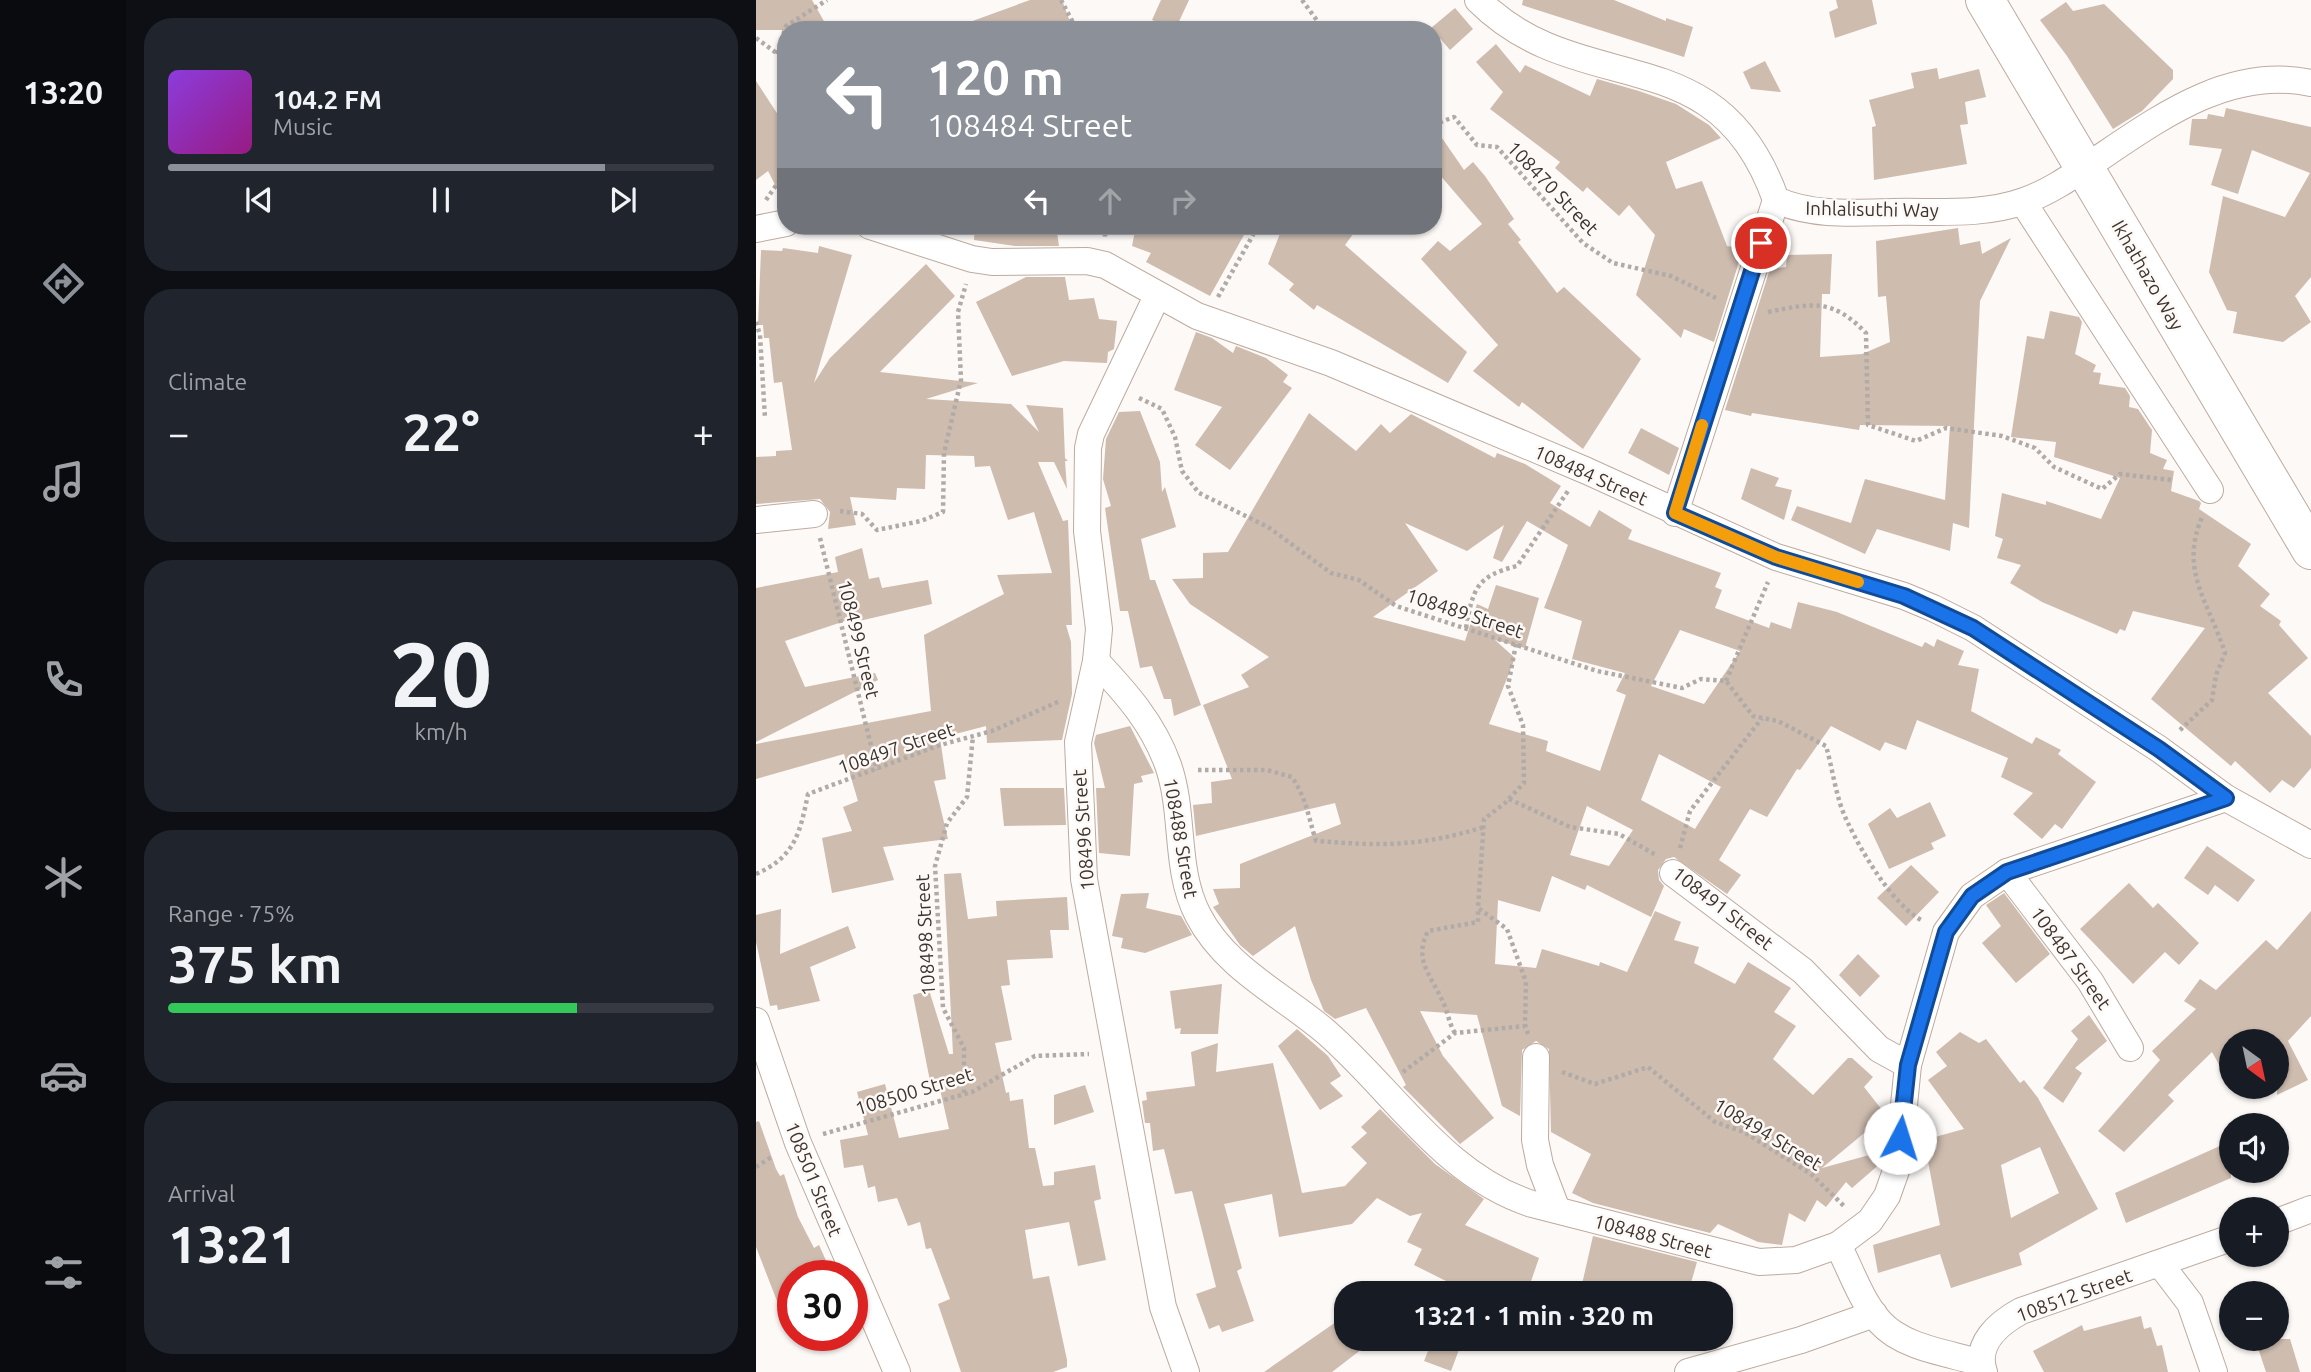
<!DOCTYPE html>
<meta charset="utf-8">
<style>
body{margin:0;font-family:Ubuntu,sans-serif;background:#20242c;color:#f1f3f6;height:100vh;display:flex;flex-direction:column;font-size:26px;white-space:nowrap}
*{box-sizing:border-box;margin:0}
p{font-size:23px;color:#9ea1a6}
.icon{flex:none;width:38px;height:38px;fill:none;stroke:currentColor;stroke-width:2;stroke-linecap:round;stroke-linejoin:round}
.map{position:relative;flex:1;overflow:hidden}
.details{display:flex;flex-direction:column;gap:18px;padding:18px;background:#0d0f14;width:630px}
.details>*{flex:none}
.banner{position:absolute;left:21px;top:21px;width:665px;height:214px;border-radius:28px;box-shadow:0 2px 5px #0004;background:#8c9099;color:#fff;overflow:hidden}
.needle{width:46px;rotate:147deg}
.fabs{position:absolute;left:1463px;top:1029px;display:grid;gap:14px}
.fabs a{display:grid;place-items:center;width:70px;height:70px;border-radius:50%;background:#171b24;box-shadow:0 2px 5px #0004;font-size:35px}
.speed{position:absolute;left:21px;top:1260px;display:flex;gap:14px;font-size:35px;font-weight:700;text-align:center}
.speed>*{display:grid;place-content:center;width:91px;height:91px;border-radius:50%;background:#171b24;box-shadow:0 2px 5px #0004;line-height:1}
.speed .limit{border:10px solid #d22;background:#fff;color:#111}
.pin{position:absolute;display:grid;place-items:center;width:60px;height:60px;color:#fff;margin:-30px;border:4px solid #fff;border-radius:50%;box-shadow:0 2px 7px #0007}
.me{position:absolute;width:77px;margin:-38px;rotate:5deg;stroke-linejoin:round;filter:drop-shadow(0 0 5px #0008)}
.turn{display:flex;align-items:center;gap:24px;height:147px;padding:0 35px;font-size:32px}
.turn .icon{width:91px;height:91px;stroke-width:2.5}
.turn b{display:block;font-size:49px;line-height:60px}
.lanes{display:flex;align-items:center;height:66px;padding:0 35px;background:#0003;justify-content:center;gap:35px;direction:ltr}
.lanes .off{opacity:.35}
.big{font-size:52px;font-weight:700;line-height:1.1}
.details .tile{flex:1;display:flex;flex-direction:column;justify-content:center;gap:10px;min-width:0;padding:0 24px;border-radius:28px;background:#20242c}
.details .dial{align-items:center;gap:0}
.dial b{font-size:91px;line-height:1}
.song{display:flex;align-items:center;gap:21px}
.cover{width:84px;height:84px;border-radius:10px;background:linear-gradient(135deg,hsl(270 70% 55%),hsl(310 70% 35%))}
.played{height:7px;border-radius:4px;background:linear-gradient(90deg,#8c9099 80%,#363941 80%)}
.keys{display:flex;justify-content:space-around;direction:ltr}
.heat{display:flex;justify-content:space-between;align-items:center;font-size:38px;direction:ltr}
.charge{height:10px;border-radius:5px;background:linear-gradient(90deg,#34c759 75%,#363941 0)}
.trip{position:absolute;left:578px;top:1281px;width:399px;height:70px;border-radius:28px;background:#171b24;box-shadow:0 2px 5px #0004;font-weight:700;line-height:70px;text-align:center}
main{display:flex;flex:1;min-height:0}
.tabs{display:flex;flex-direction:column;width:126px;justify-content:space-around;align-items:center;background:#090b0e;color:#9ea1a6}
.tabs .icon{width:49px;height:49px}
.tabs .on{color:#8c9099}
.tabs b{font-size:32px;color:#f1f3f6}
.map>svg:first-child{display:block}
.building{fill:#cebcaf;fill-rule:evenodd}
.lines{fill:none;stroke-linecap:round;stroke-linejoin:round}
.street-casing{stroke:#bdab9f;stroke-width:28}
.secondary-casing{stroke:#bdab9f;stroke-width:40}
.path{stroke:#b1aba8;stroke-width:4.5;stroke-dasharray:3.5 3.5;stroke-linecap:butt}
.street{stroke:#fff;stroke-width:26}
.secondary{stroke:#fff;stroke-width:38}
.route-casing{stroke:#114b97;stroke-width:18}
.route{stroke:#1a73e8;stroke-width:12}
.slow{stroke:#f59e0b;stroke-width:12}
.labels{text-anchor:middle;stroke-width:5;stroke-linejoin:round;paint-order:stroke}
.street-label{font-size:19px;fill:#3c342f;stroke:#fdf9f6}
</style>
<main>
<nav class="tabs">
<b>13:20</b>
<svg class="icon on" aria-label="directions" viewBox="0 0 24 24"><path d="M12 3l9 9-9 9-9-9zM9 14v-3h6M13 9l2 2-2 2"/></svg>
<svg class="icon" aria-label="music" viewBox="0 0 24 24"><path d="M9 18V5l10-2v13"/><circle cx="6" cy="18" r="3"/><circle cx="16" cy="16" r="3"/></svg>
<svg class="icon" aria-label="phone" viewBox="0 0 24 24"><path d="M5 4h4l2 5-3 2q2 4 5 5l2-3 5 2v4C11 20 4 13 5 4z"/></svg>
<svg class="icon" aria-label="climate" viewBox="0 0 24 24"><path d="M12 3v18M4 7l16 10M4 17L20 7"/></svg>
<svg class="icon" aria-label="car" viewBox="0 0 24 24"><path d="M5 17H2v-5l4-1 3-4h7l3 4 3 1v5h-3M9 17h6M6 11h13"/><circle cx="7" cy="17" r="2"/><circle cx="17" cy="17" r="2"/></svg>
<svg class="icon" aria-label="filters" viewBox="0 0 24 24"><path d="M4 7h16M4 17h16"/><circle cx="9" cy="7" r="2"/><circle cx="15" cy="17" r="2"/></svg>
</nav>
<section class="details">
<div class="tile">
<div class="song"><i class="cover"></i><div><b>104.2 FM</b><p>Music</p></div></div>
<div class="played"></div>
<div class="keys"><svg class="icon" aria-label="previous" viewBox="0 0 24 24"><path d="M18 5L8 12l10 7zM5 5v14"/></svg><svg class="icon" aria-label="pause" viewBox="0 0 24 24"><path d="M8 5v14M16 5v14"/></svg><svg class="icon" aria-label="next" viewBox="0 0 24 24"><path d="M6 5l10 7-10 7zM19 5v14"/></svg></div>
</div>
<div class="tile"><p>Climate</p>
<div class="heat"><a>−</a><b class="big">22°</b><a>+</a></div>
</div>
<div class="tile dial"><b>20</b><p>km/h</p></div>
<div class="tile"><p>Range · 75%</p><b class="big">375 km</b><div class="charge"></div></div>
<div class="tile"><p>Arrival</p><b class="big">13:21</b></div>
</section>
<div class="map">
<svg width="1555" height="1372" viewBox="0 0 1555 1372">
<rect width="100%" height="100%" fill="#fdf9f6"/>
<g class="building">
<path d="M0,0H56L73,30H0Z"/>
<path d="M274,0H306L317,30H200V27Z"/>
<path d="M405,0H433L419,30L396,20Z"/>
<path d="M767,0H858L910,21V18L937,27L928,57L766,5Z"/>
<path d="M1080,0H1116L1121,24L1079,38L1073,12L1082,8Z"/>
<path d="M1310,2L1317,11L1348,4L1417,70V79L1386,111L1357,129L1311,56L1284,20Z"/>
<path d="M699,8L717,29L694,50L675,28Z"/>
<path d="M740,44L764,73L769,65L834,96L841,79L883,91L920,104L953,125L965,138L910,162L920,189L946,181L971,246L987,249L958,342L928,329L925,338L880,295L899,235L873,205L863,216L831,187L827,192L799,168L804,162L734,109L747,92L720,62Z"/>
<path d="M1009,61L1025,92L995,89L987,72Z"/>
<path d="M1181,68L1183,79L1223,69L1230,97L1209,102L1212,124L1204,125L1211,164L1118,180L1116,127L1120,126L1113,100L1158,88L1155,73Z"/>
<path d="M0,81L30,127V206L12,171L0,180Z"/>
<path d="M1470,108L1555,127V277L1539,296L1555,322L1527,342L1477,333L1481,312L1471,310L1453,272L1467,196L1529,217L1554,173L1496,150L1482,194L1455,185L1466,149L1433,145L1436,119H1451L1452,114L1468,117Z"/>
<path d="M677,125L708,170L717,162L729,176L758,219L752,224L765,240L762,242L801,293L808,287L885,359L827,449L766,402L763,407L717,371L742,345L665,259L682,241L694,251L726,224L677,167Z"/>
<path d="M219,226H300L303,246H259L218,240Z"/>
<path d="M380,226H493L454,296L390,262L395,253L376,246Z"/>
<path d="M527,226H603L589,245L711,352L692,383L561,305L558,310L533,290L538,284L512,264Z"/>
<path d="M1202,228L1204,245L1224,241L1226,254L1255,238L1224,301L1213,528L1197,523L1194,551L1121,529L1109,554L1035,520L1041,506L1095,523L1109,479L1189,500L1194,426L1104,425L1103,430L996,413L995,416L969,410L1014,269L1030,267L1031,255L1076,254L1074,294H1066L1064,357L1106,354L1134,342L1130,296L1122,297L1120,241Z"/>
<path d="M63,246L96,255L58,383L74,358L170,264L199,296L124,372L222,383L170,399L255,404L283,432L270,405L307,408L309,458L312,461H309L311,489L298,462H282L307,521L312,520L316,625H310L315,642L316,694L306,740L231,743L230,726L184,738L190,779L178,781L192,839L127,847L138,880L76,893L66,838L96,831L87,807L102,801L88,754L0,779V744L175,711L168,635L248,594L241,575L296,573L278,512L252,520L234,466L219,467L218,456L170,455L169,489L141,488L140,500L94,497L100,525L72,529L74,512L64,499L0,504V457L20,456V451L36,450L26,382L18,383L13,338H8L7,325H2L5,250L26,251L27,248L62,253Z"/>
<path d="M270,277H309L313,300L338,298L343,319L361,321L358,349L352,352L351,363L308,361L256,376L220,302Z"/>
<path d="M1294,311L1323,317L1326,322L1319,354L1340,365L1337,372L1345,373L1343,384L1369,388L1374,396L1373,407L1382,409L1396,430L1394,453L1411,460L1407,469L1418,471L1415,491L1443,501L1445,503L1443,509L1495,544L1482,566L1514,594L1504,606L1525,621L1523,625L1552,658L1512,693L1555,736V768L1538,788L1526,780L1514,793L1479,761L1475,766L1395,699L1449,628L1377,611L1369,631L1364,629L1361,634L1286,602L1254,583L1265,565L1241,558L1247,539L1239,536L1246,493L1290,505V501L1345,519L1364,478L1298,457L1300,442L1255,437L1271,336L1288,339Z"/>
<path d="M440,332L456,338L477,353L480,346L510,358L532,375L527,382L536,388L474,470L439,445L466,407L418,390Z"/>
<path d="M384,411L404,462L406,492L409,487L420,527L385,539L394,580H399L445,705L418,716L415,699H408L396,666L384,668L372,611H364L349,508L355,506L347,479L350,439L363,412Z"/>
<path d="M553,413L600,451L625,424L634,433L655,414L739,458L741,453L769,464L805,486L794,503L834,527L843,510L876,530L872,539L965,573L959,587L966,590L959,608L1013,628L1015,622L1035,629L1042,602L1081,612L1166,647L1169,642L1178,647L1181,639L1208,651L1202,665L1223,669L1215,711L1276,744L1280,737L1305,750L1302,754L1340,782L1306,829L1299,824L1286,839L1257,814L1277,793L1245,777L1252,758L1161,720L1150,750L1129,742L1124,751L1075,726L1044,770L1041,769L1011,817L994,809L963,860L985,875L971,894L918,857L910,859L902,870L903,880L908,886L895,917L831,885L829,890L796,876L784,912L742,900L739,964L780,968L786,949L843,966L844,962L871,972L899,911L925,922L918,940L943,947L938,963L979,984L992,962L1035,988L1018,1012L1040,1026L1017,1059L1057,1095L1092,1058H1096L1117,1077L1108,1087L1130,1115L1066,1168L1128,1151L1126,1162L1096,1188L1090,1182L1070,1207L1061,1200L1049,1222L1033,1213L1026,1245L1002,1242L962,1224L954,1233L837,1203L816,1193L835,1154L795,1132L793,1049L780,1041L766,1050L764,1116L746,1106L721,1015L664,1011L687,1056L738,1118L704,1144L647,1087L650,1085L610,1008L579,1019L568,1011L555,980L539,926L497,956L484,945L457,907L463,904L457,889L484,888V864L585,824L579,803L440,836L437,805L456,803L455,782L476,779L447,705L493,687L485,675L513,657L434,604L416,579L447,578V553L472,552ZM771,521L812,545L788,608L826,621L816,659L869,673L860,691L870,695L844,771L790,751L792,741L733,724L759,658L739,640L769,648L783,598L740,585L732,609L721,604L709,641L617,617L682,571L649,523L711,551L748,525L737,558L746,562ZM924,630L984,651L948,704L895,686ZM903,754L965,787L939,829L885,800ZM831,806L877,830L853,866L814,855Z"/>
<path d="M885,428L923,448L913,475L872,453Z"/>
<path d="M995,468L1023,478L1019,486L1036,490L1028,520L985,499Z"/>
<path d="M106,548L113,579L123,577L126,588L172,580L176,604L99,622L98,618L29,641L49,687L119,673L122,680L0,742V588L82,572L79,557Z"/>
<path d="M374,726L398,773L385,776L387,782L378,784L374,856L343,853L340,788H349L338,743L340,735Z"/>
<path d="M244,788H308L310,825L248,826Z"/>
<path d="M1174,802L1190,836L1175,843L1178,849L1133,869L1112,824L1134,808L1141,818Z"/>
<path d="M1451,846L1499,880L1482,902L1459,885L1452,895L1428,878Z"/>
<path d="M1155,865L1183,892L1150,926L1121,898Z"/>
<path d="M205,873L212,919L241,916L240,901L311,897L313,930H294L297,958L251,960L254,985L245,986L256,1040L239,1043L250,1093L253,1092L254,1101L267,1099L273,1148H279L287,1186L298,1185V1172L339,1165L345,1199L338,1201L350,1260L322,1266L313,1222L269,1230L277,1279L293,1276L311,1360V1367L297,1372H205L182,1304L194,1299L175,1248L170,1249L164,1222L152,1226L141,1198L122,1202L119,1186L112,1188L107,1165L88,1168L84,1140L112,1135L101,1092L129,1084L143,1138L193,1129L183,1085L175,1086L157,995L173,990L193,1054H197L188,874Z"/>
<path d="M1373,883L1397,908L1402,903L1443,943L1423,965L1409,952L1377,984L1324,929Z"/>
<path d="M393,893L390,908L425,916L436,935L389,953L365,948L367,938L356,936L365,894Z"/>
<path d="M1248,893L1294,954L1260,983L1226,943L1245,926L1230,905Z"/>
<path d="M25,909L24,954L92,926L100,948L54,967L64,1001L22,1010L21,1005L14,1006L0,942V915Z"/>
<path d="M1555,911V1016L1532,1041L1552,1080L1521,1095V1041H1475V1086L1456,1052L1412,1095L1418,1101L1368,1152L1342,1131L1404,1060L1396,1051L1440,1009L1428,1001L1444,979L1460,990L1510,940L1521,950Z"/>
<path d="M1102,954L1124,976L1104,997L1083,975Z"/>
<path d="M466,984L462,1034H424L425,1028L419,1029L414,991Z"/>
<path d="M1333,1015L1351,1041L1319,1068L1326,1073L1307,1103L1287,1088L1322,1039L1315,1031Z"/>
<path d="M541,1029L572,1056L585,1076L574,1083L587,1096L564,1110L522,1046Z"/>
<path d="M1204,1032L1223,1043L1230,1039L1264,1083L1268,1080L1282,1098L1342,1209L1263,1253L1266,1265L1195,1288L1184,1254L1122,1273L1117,1245L1184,1225L1168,1140L1208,1129L1172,1080L1191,1066L1180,1052ZM1284,1147L1303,1193L1255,1218L1245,1165Z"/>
<path d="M462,1043L460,1072L517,1063L546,1193L589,1186L611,1163L595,1147L611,1133L605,1127L624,1109L679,1164L728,1199L709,1225L783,1258L772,1290L749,1282L744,1293H731L707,1283L704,1288L658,1265L666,1249L651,1242L666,1213L654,1216L621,1198L596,1224L523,1237L516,1194L468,1204L486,1268L481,1271L498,1321L466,1332L463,1325L453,1329L440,1294L460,1287L436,1191L419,1194L408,1149L397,1151L394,1123H389L386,1101L391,1100L390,1092L439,1086L435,1052Z"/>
<path d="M329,1085L338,1112L298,1125V1095Z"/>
<path d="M3,1121L20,1169L24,1176L28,1174L42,1217L58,1248L63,1245L77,1276H37L35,1337L0,1247V1122Z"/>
<path d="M1475,1141V1178L1370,1223L1359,1193Z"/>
<path d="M837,1236L941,1262L932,1293H824Z"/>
<path d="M590,1315V1339H619L576,1372H508Z"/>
<path d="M1385,1316L1388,1329L1395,1327L1401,1346L1406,1345L1412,1372H1288L1277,1351L1326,1325L1328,1331Z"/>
<path d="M677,1339H707L695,1371L668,1361Z"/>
<path d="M1499,1339H1534L1544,1372H1510Z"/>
</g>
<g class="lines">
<defs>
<g id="street">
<path d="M722,0C825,103 961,32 1020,200C1056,216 1097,213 1136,212C1179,211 1226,216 1268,201C1291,193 1312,179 1333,165C1399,121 1471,65 1555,83"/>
<path d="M1267,202L1454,490"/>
<path d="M114,226L216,259L236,262L331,261L349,265L441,316L575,363L831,471L1020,557L1148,596L1177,608L1217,628L1403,749L1470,798L1555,845"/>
<path d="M0,229L30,223"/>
<path d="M401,296L335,434L332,448L331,531L343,629L340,661L322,742L328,879L407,1307L430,1372"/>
<path d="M919,513L1020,200"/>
<path d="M0,520L58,514"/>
<path d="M340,661C370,693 397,723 412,765C429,813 418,869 442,915C469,968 527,995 570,1032C637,1090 688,1176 776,1204L1003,1262L1040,1260L1082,1245L1114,1221L1131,1196L1142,1165L1152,1065L1190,932L1216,896L1251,872L1470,798"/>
<path d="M1251,872L1334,981L1374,1048"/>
<path d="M917,873L1047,971L1123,1049L1152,1065"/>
<path d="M0,1021L42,1143L141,1372"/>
<path d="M780,1057L779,1140L784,1165L801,1210"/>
<path d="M1521,1222L1555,1209"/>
<path d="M1082,1245C1095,1270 1105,1301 1124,1322C1147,1348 1193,1353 1225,1363"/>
<path d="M1405,1265L1434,1303L1458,1372"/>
<path d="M932,1372L1045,1340L1118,1314"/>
<path d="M1228,1372C1218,1344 1243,1323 1265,1311L1475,1238"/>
</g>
<path id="secondary" d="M1229,0L1555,550"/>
</defs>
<use href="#street" class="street-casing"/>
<use href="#secondary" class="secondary-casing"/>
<g class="path">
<path d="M305,0L321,30"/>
<path d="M546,0L568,30"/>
<path d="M0,38L30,60"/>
<path d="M21,54L30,26L71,0"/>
<path d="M677,125L698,117L721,145L741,147L827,243L857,263L915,276L960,298"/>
<path d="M10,200L30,171"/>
<path d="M349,226V239"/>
<path d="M462,297L502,226"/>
<path d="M1012,312C1057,303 1076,298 1110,333L1112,425L1160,441L1190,428L1246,436L1279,448L1298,467L1346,489L1364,474L1415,480"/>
<path d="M0,322L4,335L9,418"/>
<path d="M383,398L406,409L419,437L426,471L443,493L512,527L575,573L603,580L640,606L841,671L926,688L945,679L970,681L997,716L1022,721L1070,746C1077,770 1080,799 1091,821C1105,851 1137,906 1167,921"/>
<path d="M84,511L106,514L121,530L165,521L187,512L188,453L205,380L202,312L210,284"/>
<path d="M64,538L121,770"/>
<path d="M710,628C717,589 720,576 761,566L812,491"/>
<path d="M760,644L752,686L767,725L768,783L749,803L728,819L722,908L751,929L770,982L769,1024L772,1034"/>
<path d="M970,681L1012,582"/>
<path d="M1424,730L1456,700L1460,675L1469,653C1453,602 1422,570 1447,515"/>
<path d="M442,770H511L536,777C551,800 552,816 560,841C626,846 663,847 728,827"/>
<path d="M753,799L814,827L863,834L900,855"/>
<path d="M924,848L934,811L1006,718"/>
<path d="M0,874C39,857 44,833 52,794L184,745L236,731L304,701"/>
<path d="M699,1033C693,1024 692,1012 687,1002C675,975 657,960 672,931L722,922V908"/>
<path d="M647,1072L699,1033L769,1026"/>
<path d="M806,1072L839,1084L892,1067L959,1122L988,1132L1055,1174L1089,1207"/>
<path d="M208,1093V1048L187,1008L179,866L191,823L211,797L217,736"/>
<path d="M67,1134L216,1092L279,1056L333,1054"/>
<path d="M0,1167L17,1156"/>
</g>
<use href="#street" class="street"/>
<use href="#secondary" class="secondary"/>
</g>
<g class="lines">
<defs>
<path id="route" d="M1005,243L919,513L1020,557L1148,596L1217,628L1403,749L1470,798L1251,872L1216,896L1190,932L1152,1065L1144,1138"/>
</defs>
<use href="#route" class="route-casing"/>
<use href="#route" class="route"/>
<path class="slow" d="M946,425L919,513L1020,557L1102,582"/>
</g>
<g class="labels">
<g class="street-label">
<text transform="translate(797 188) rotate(46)" y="7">108470 Street</text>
<text transform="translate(1116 209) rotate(1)" y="7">Inhlalisuthi Way</text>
<text transform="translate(1392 275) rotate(60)" y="7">Ikhathazo Way</text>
<text transform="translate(835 475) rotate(24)" y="7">108484 Street</text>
<text transform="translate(709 613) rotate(18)" y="7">108489 Street</text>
<text transform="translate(103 639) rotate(76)" y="7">108499 Street</text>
<text transform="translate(140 748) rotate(-19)" y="7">108497 Street</text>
<text transform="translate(327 830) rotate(-94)" y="7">108496 Street</text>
<text transform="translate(425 838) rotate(80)" y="7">108488 Street</text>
<text transform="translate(967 908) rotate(38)" y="7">108491 Street</text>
<text transform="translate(169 935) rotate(-93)" y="7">108498 Street</text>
<text transform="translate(1315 958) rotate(54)" y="7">108487 Street</text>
<text transform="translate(158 1091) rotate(-17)" y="7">108500 Street</text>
<text transform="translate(1012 1134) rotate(31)" y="7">108494 Street</text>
<text transform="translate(58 1179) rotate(68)" y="7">108501 Street</text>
<text transform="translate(897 1236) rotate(15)" y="7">108488 Street</text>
<text transform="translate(1318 1295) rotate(-20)" y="7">108512 Street</text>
</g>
</g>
</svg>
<div class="fabs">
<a><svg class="needle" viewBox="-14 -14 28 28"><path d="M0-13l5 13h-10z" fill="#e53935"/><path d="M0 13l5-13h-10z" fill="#9ea1a6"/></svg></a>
<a><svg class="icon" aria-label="sound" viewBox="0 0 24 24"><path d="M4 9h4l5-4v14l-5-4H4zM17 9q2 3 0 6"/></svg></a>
<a>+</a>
<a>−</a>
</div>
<div class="speed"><div class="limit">30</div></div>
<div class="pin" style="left:1005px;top:243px;background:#d93025"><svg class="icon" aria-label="arrive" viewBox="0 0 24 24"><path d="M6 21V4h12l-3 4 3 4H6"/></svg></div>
<svg class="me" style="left:1144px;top:1138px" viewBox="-20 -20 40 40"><circle r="19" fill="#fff"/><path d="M0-13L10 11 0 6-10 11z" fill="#1a73e8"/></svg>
<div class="trip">13:21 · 1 min · 320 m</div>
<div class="banner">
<div class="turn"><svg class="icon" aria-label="left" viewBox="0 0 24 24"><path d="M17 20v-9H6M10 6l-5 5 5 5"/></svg><div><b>120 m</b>108484 Street</div></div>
<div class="lanes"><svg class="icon" aria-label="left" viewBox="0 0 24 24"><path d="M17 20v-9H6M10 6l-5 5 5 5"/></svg><svg class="icon off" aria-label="ahead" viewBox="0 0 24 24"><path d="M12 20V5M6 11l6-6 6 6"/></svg><svg class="icon off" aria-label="right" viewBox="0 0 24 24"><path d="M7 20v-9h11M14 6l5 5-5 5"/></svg></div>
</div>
</div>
</main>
